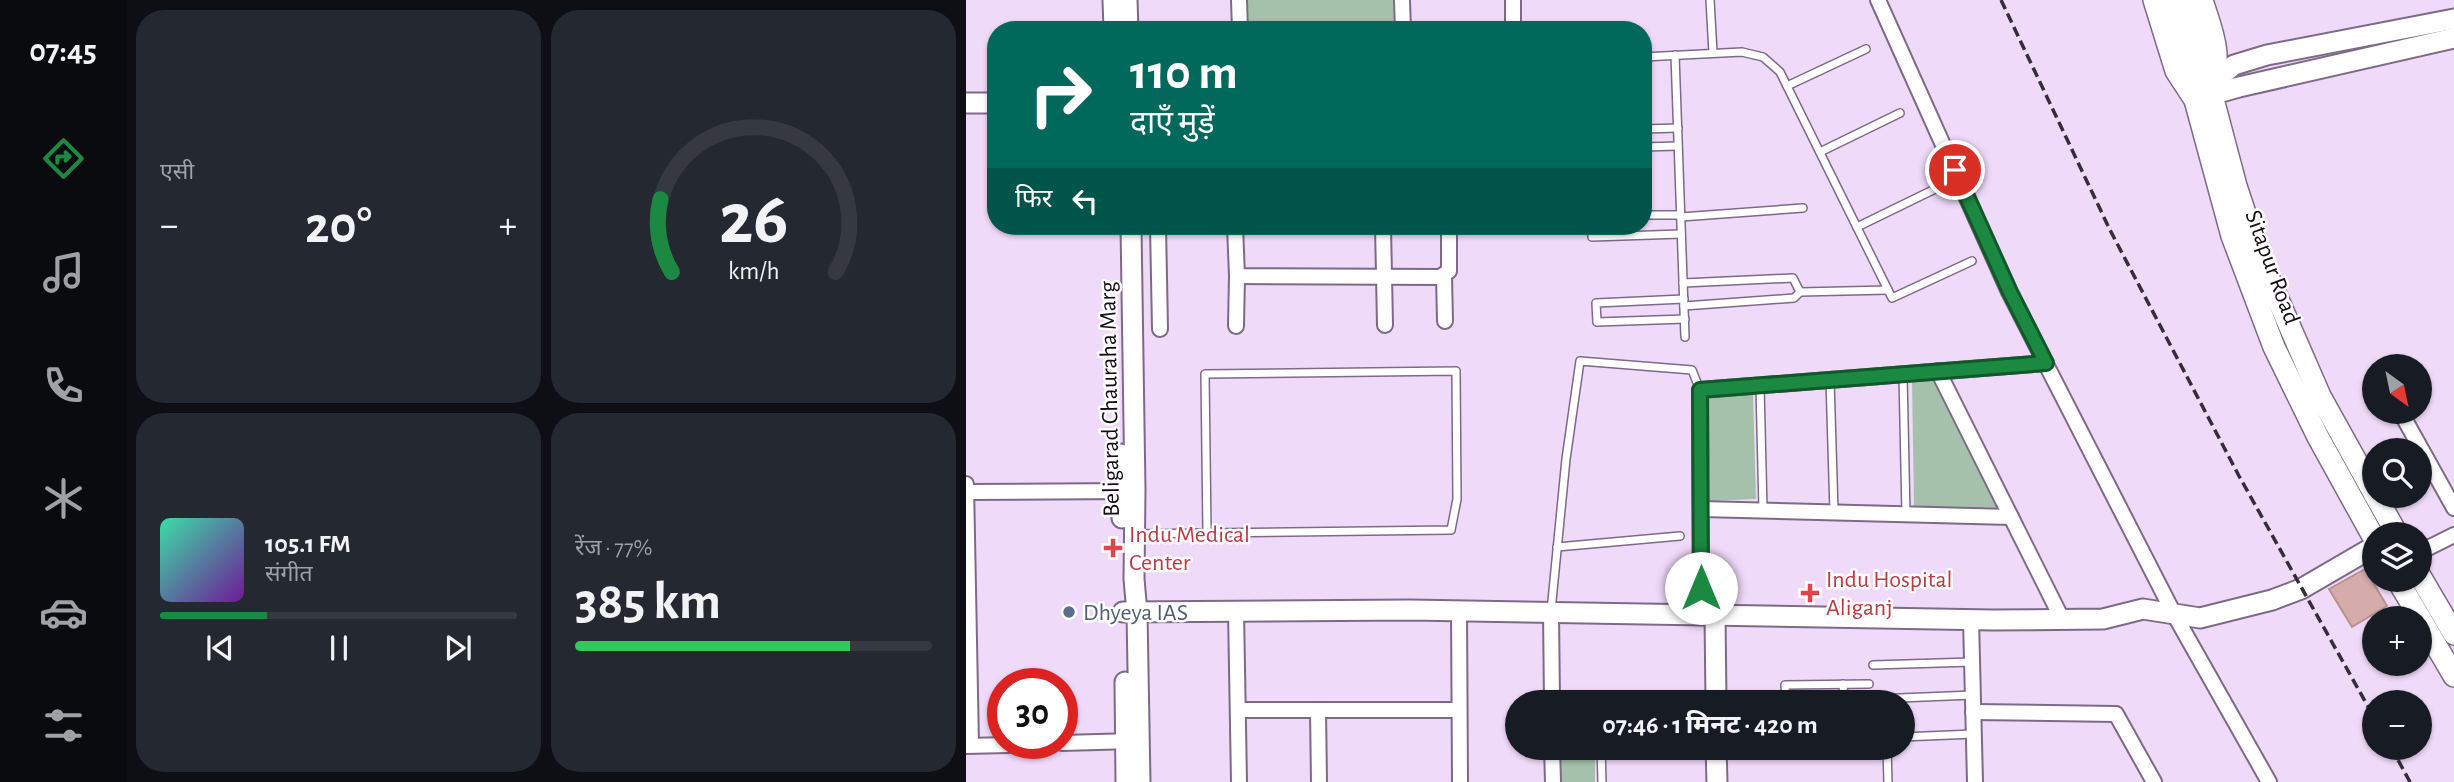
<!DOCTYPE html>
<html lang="hi">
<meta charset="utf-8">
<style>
body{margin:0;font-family:"Alegreya Sans","Noto Sans Devanagari",sans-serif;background:#242831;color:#f1f3f6;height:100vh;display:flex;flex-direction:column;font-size:26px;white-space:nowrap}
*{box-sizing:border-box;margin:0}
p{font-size:23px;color:#9ea1a6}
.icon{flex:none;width:38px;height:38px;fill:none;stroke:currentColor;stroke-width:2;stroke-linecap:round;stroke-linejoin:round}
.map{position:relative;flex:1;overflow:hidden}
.drawer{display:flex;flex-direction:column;gap:10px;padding:10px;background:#0d0f14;width:840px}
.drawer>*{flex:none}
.guide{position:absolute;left:21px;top:21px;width:665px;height:214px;border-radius:28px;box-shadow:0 2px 5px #0004;background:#00695c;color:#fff;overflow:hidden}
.needle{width:46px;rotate:147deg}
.buttons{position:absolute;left:1396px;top:354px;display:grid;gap:14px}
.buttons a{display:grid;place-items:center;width:70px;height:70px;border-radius:50%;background:#171b24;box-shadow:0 2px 5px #0004;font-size:35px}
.speed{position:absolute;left:21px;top:668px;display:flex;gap:14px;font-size:35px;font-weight:700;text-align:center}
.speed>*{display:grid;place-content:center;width:91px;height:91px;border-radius:50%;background:#171b24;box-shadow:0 2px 5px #0004;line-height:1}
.speed .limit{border:10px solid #d22;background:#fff;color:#111}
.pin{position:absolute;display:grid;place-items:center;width:60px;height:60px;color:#fff;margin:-30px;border:4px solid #fff;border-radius:50%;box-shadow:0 2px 7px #0007}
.me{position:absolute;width:77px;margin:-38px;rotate:0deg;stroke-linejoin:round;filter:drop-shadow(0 0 5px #0008)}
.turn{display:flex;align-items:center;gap:24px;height:147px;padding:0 28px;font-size:32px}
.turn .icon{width:91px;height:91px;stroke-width:2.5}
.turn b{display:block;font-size:49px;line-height:60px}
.then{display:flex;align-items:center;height:66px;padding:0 28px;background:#0003;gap:14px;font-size:26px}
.big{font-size:52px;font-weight:700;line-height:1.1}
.drawer .card{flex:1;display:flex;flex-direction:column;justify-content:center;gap:10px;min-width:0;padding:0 24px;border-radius:28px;background:#242831}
.drawer .dial{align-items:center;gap:0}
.dial svg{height:182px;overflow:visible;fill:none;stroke:#363941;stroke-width:7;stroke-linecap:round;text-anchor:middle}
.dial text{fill:#f1f3f6;stroke:none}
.song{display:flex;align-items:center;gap:21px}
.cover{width:84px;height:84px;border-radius:10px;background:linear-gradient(135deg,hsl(160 70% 55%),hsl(280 70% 35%))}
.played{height:7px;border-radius:4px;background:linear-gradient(90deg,#1b8941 30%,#363941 30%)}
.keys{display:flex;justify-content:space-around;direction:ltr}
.heat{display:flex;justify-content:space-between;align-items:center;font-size:38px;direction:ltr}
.charge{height:10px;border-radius:5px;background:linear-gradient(90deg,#34c759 77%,#363941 0)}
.drawer .tiles{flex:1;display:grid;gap:10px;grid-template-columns:repeat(2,1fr)}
.trip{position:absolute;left:539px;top:690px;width:410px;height:70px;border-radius:35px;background:#171b24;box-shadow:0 2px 5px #0004;font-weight:700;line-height:70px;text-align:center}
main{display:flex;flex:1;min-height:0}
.menu{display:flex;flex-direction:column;width:126px;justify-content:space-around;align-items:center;background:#090b0e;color:#9ea1a6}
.menu .icon{width:49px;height:49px}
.menu .current{color:#1b8941}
.menu b{font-size:32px;color:#f1f3f6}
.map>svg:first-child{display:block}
.green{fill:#a6c1ab}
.building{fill:#d6acaa;stroke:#b9908e;stroke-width:2}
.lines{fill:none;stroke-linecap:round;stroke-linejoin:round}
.lane-casing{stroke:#7e6a87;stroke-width:10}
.street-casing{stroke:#7e6a87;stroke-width:18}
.secondary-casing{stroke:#7e6a87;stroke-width:23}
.primary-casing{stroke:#7e6a87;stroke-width:24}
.lane{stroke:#fff;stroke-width:7}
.street{stroke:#fff;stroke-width:14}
.secondary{stroke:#fff;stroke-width:19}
.primary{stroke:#fff;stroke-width:21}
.rail{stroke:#362d3b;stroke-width:3.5;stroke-dasharray:10 5;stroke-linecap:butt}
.route-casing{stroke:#12592a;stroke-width:18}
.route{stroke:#1b8941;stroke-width:12}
.health-dot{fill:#e0444e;stroke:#fff;stroke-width:2.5}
.service-dot{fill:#5c6f8a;stroke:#fff;stroke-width:2.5}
.labels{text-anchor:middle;stroke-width:5;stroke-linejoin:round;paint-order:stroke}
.street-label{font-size:24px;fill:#130c17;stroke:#fff}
.health-label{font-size:24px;fill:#be3a42;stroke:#fff;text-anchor:start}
.service-label{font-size:24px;fill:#4e5e75;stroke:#fff;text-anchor:start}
</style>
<main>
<nav class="menu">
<b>07:45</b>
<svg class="icon current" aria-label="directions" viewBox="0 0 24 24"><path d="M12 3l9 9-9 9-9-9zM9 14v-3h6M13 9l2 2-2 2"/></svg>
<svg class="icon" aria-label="music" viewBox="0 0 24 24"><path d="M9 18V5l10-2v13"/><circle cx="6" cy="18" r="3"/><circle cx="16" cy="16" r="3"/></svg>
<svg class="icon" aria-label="phone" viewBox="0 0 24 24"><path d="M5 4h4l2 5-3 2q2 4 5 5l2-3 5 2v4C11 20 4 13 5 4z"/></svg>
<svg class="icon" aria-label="climate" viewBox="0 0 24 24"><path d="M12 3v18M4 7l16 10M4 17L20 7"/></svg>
<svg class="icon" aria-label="car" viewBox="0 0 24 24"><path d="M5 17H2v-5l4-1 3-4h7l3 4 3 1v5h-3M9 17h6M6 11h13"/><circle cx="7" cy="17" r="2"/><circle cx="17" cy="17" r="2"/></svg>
<svg class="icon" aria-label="filters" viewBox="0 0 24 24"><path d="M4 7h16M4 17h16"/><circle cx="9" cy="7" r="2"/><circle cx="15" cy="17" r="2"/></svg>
</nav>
<section class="drawer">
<div class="tiles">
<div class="card"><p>एसी</p>
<div class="heat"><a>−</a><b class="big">20°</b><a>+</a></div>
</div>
<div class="card dial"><svg viewBox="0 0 100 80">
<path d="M14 69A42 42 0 1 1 86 69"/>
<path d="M14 69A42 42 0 0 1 9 37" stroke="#1b8941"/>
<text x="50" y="56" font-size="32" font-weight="700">26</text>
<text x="50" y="72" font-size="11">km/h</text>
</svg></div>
<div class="card">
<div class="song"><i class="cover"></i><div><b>105.1 FM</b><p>संगीत</p></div></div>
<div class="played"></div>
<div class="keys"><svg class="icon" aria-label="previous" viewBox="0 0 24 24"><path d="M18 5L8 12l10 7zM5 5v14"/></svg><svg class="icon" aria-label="pause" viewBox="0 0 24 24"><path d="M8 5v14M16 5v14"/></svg><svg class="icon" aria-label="next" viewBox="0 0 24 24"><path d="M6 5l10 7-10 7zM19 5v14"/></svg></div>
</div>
<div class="card"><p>रेंज · 77%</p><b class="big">385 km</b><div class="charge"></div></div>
</div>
</section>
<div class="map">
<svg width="1488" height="782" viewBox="0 0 1488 782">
<rect width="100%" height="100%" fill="#f0dafa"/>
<g class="green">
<path d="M280,0H429L430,23L281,28Z"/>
<path d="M967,380L1032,508L948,507L946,381Z"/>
<path d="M787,392L790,499L744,501L741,394Z"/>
<rect x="595" y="747" width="34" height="35"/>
</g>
<path class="building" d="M1399,569L1421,606L1386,627L1363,589Z"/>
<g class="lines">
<defs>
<g id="lane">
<path d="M744,0L747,53"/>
<path d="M709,55L719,337"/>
<path d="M677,57L776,52L797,57L814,72L926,298L1006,261"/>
<path d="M821,86L900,49"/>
<path d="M677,129L712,128"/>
<path d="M677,147L712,146"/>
<path d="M854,152L934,113"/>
<path d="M677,215H715"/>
<path d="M715,217L837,208"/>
<path d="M626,226V237L715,234"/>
<path d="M891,227L967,190"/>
<path d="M717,283L827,278L834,292"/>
<path d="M718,299L630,303L631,322L719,319"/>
<path d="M718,306L828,298L834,292L922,290"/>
<path d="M490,371L491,499L485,530L241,533L239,374Z"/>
<path d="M937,375L940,514"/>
<path d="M864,380L868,512"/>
<path d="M794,386L797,510"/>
<path d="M169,534L241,533"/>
<path d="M591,547L714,536"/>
<path d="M585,611L600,459L614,361L726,370L734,390"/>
<path d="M907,665L1006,662"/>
<path d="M877,684L878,702"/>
<path d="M909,699L1007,695"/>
<path d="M820,702L819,685L903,684"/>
<path d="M936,737L1008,734"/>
<path d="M635,747L636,782"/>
<path d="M921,747L922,782"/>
</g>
<g id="street">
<path d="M273,0L274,30"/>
<path d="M436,0L437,30"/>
<path d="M547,0V30"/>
<path d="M912,0L1043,292L1208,614L1303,782"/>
<path d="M192,226L194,329"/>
<path d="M269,226L271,276L474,277L483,271V226"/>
<path d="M417,226L419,325"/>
<path d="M478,276L479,321"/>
<path d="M270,326L271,276"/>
<path d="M972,371L1096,619"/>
<path d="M1434,411L1488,508"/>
<path d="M0,484L5,745"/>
<path d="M0,492L163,491"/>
<path d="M735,509L1045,517"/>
<path d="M1454,552L1488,535"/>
<path d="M493,610L494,782"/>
<path d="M270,611L273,782"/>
<path d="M585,612L586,702"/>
<path d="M735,615L734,390L1080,363"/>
<path d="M1005,619L1009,782"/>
<path d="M272,710H493"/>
<path d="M352,710L353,782"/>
<path d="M1007,712L1150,714L1188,782"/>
<path d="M96,743L168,741"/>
<path d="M0,746L78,744"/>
<path d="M586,747L587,782"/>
</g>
<g id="secondary">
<path d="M147,0L148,30"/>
<path d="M161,0L162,30"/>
<path d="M1203,0L1223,75L1224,89L1251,79L1268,65L1301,55L1488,19"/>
<path d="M1219,0L1243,84"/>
<path d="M1234,98L1273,87L1488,38"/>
<path d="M0,103H30"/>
<path d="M165,226L169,490L168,579L171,613L174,782"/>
<path d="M155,454L156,518"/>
<path d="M157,612L444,610L1027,620L1137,619L1177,609L1234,618L1306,600L1335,589L1409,546"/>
<path d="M749,615L750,702"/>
<path d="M159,682L160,782"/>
<path d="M750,747L751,782"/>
</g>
<g id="primary">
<path d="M1188,0L1210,71L1229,100L1266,236L1308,347L1352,437L1409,540"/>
<path d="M1236,0C1244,27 1259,58 1243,84L1270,186L1294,258L1354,396L1409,495"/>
<path d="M1409,495L1431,534"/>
<path d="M1454,576L1488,634"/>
<path d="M1431,579L1454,618"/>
<path d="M1454,618L1488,676"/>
</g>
</defs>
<use href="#lane" class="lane-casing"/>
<use href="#street" class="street-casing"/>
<use href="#secondary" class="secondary-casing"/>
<use href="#primary" class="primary-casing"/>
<use href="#lane" class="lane"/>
<use href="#street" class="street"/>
<use href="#secondary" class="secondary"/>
<use href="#primary" class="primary"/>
<g class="rail">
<path d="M1035,0L1144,230L1273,476L1409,719"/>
<path d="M1425,747L1444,782"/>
</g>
</g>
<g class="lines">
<defs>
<path id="route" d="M735,588L734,390L1080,363L1044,292L989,170"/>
</defs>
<use href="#route" class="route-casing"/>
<use href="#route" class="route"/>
</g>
<g class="health-dot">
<path d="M143.5 537.5h7v7h7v7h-7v7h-7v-7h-7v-7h7z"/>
<path d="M840.5 582.5h7v7h7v7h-7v7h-7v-7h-7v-7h7z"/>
</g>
<circle class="service-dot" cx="103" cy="612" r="7"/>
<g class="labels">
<g class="street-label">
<text transform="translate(1307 267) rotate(70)" y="8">Sitapur Road</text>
<text transform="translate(143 399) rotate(-91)" y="8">Beligarad Chauraha Marg</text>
</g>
<g class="health-label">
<text x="163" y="542">Indu Medical<tspan x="163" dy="28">Center</tspan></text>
<text x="860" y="587">Indu Hospital<tspan x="860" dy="28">Aliganj</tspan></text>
</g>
<g class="service-label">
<text x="117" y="620">Dhyeya IAS</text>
</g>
</g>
</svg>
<div class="buttons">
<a><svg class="needle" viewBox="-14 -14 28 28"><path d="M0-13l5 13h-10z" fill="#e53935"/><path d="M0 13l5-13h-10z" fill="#9ea1a6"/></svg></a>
<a><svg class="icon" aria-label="search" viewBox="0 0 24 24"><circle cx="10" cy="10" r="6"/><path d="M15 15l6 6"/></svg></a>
<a><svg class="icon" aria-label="layers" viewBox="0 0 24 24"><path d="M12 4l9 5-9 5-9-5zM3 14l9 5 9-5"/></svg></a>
<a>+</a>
<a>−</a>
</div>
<div class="speed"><div class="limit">30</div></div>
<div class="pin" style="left:989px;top:170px;background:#d93025"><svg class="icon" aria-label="arrive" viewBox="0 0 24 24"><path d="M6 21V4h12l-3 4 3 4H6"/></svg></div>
<svg class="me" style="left:735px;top:588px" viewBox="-20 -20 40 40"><circle r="19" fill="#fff"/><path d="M0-13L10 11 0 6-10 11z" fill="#1b8941"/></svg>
<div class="trip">07:46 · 1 मिनट · 420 m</div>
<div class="guide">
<div class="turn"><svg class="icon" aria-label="right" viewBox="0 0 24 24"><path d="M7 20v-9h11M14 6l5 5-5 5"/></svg><div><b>110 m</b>दाएँ मुड़ें</div></div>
<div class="then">फिर<svg class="icon" aria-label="left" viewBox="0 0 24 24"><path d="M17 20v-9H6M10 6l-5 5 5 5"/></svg></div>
</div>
</div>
</main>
